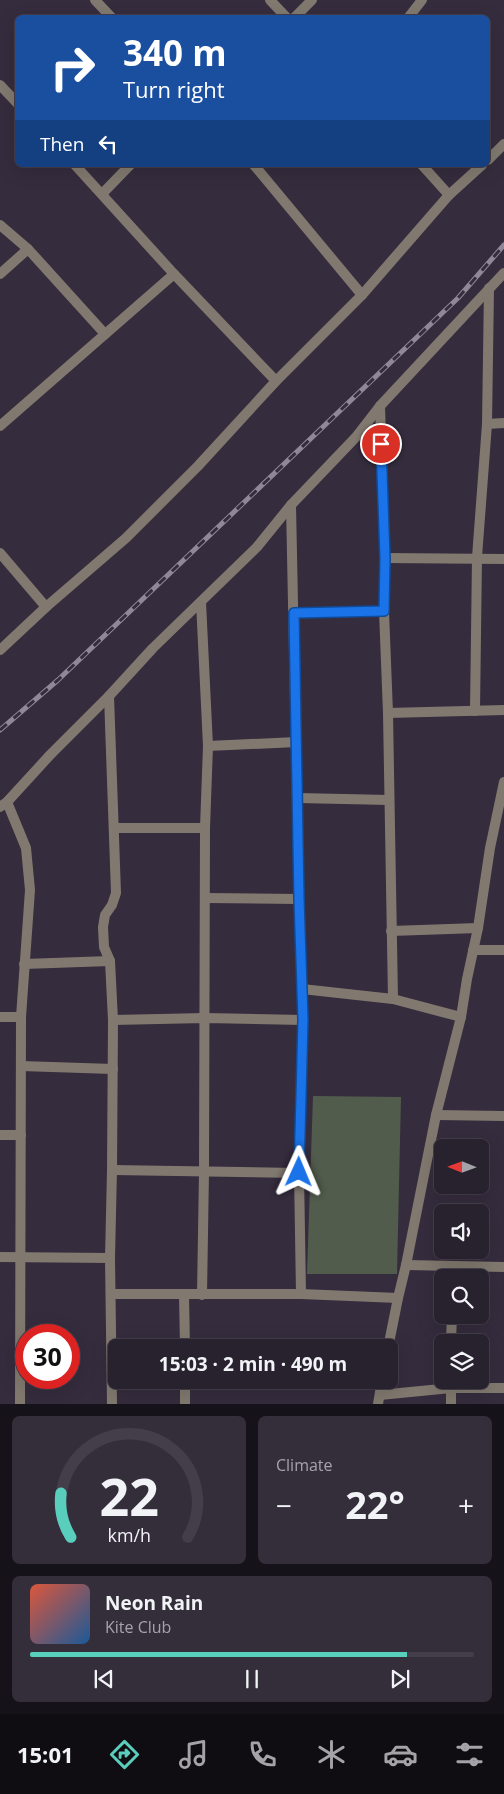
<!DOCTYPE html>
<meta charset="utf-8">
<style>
body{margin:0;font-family:"Open Sans",sans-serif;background:#342e3a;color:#f1f3f6;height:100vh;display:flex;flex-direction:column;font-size:19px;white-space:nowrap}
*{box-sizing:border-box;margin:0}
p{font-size:16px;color:#a5a3aa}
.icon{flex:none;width:28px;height:28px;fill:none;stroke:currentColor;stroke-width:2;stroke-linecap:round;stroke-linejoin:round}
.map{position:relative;height:1404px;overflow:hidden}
.sheet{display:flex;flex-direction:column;gap:12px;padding:12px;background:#161219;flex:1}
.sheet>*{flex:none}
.hud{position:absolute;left:15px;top:15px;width:475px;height:152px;border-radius:8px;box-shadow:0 5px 20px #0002,0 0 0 1px #443e4a;background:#1a4fa0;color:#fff;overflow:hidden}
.needle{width:32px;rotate:271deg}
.tools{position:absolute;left:434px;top:1139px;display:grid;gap:10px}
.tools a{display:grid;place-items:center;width:55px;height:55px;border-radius:8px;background:#28212e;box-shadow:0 5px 20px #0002,0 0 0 1px #443e4a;font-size:25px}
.speed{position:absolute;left:15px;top:1324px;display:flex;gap:10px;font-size:25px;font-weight:700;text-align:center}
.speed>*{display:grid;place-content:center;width:65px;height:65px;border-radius:50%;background:#28212e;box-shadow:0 5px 20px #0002,0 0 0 1px #443e4a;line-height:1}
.speed .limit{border:8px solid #d22;background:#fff;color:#111}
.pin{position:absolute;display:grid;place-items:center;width:42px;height:42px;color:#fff;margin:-21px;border:2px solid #fff;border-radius:50%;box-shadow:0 1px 5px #0007}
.me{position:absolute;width:55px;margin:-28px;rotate:1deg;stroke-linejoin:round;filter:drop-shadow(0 0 4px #0008)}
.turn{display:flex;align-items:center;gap:18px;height:105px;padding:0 25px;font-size:22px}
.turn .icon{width:65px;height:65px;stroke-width:2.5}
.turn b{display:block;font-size:35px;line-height:42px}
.then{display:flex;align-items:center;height:48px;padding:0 25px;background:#0003;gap:10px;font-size:19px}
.big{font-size:38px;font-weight:700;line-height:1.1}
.sheet .card{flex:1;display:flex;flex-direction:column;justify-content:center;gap:8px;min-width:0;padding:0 18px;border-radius:8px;background:#342e3a}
.sheet .dial{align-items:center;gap:0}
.dial svg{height:130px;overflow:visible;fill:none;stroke:#443e4a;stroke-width:7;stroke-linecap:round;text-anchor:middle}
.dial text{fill:#f1f3f6;stroke:none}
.song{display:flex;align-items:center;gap:15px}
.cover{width:60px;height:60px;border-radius:8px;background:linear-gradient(135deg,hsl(10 70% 55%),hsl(210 70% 35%))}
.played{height:5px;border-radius:2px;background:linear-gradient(90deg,#5acebd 85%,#443e4a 85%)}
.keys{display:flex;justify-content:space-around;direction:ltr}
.heat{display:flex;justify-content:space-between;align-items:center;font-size:28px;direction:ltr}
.sheet .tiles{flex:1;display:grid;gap:12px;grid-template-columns:1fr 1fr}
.card:last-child{grid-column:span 2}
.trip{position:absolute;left:108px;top:1339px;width:290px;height:50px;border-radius:8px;background:#28212e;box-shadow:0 5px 20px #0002,0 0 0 1px #443e4a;font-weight:700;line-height:50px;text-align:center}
.tabs{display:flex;height:80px;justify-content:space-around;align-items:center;background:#100d12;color:#a5a3aa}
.tabs .icon{width:35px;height:35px}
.tabs .on{color:#5acebd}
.tabs b{font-size:22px;color:#f1f3f6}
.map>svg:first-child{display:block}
.green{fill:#525c4c}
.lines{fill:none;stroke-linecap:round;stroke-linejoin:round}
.minor{stroke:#81796f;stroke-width:10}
.rail-casing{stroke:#908896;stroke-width:5}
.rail{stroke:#352c3d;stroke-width:3;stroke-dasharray:9;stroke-linecap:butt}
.route-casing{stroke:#114b97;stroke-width:12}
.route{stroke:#1a73e8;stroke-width:9}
</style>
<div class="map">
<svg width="504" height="1404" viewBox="0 0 504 1404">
<rect width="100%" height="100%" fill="#352c3d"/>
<path class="green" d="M313,1096L401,1097L397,1274H307Z"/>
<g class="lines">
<g class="minor">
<path d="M95,0L112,18"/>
<path d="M270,0L287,18"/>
<path d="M294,18L312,0"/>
<path d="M408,18L422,0"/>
<path d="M0,85L18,104"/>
<path d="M488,160L504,144"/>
<path d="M75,165L174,274L276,381"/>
<path d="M254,165L362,295"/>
<path d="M422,165L449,195"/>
<path d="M102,194L130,165"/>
<path d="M0,225L28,249L105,334"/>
<path d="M0,274L28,249"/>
<path d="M380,406L385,558L384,611L388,713L393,999"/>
<path d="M487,424L504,423"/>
<path d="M0,426L174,274"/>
<path d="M291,505L299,899L303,1020L299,1173L301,1294"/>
<path d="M0,553L46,607"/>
<path d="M385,558L504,559"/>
<path d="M201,602L208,746L205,828L204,1172L202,1295"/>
<path d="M294,613L384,611"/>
<path d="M0,650L46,607L126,538L198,466L276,381L362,295L449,195L482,165"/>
<path d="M109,696L116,893L112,905L105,915L103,927L104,947L110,961L113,1020L112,1170L110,1258L112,1404"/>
<path d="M475,711L477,557L487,424L489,288"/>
<path d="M388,713L504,710"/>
<path d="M208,746L297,742"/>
<path d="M298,798L389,800"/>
<path d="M7,802L26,848L30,890L21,1017L20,1404"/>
<path d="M0,807L7,802L50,755L109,696L153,648L257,547L291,505L356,437L380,406L504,273"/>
<path d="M114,828H205"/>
<path d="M205,898L299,899"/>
<path d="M391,931L478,928"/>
<path d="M473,950H504"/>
<path d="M24,964L110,961"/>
<path d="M302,989L393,999L461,1017"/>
<path d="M0,1017H21"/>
<path d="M113,1020L205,1018L303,1020"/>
<path d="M21,1066L113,1069"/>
<path d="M436,1115L504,1116"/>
<path d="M0,1135H21"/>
<path d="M112,1170L299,1173"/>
<path d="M0,1257L110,1258"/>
<path d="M406,1265L504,1267"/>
<path d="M452,1278L453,1266"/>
<path d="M111,1294H301L398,1298"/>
<path d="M184,1295L185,1348"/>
<path d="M451,1342L452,1315"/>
<path d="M388,1348L398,1298L406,1265L436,1115L461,1017L467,979L478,928L490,848L504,782"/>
<path d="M185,1380V1404"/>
<path d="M380,1395L451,1388H504"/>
<path d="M378,1404L382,1380"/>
<path d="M451,1404V1380"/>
</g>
<defs>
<path id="rail" d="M0,730L58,680L458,298L504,245"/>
</defs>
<use href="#rail" class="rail-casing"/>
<use href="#rail" class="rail"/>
</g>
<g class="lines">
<defs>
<path id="route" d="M299,1172L303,1020L299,899L294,613L384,611L385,558L381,444"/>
</defs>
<use href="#route" class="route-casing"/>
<use href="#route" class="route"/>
</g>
</svg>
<div class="tools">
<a><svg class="needle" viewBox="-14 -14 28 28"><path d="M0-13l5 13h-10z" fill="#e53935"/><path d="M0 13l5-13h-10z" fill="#a5a3aa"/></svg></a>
<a><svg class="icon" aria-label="sound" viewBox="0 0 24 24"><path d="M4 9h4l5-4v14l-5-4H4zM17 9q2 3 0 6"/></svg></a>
<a><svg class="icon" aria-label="search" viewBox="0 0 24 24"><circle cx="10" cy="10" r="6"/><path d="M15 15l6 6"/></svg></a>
<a><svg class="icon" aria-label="layers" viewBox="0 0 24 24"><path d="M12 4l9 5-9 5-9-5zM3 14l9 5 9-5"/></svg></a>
</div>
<div class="speed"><div class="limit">30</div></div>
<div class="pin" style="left:381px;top:444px;background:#d93025"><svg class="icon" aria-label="arrive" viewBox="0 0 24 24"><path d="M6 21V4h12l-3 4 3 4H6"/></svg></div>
<svg class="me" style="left:299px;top:1172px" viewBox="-20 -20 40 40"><path d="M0-17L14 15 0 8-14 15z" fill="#1a73e8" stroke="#fff" stroke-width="4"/></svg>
<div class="trip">15:03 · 2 min · 490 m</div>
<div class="hud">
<div class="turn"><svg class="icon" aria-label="right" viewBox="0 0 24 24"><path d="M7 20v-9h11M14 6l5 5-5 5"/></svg><div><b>340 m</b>Turn right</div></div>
<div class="then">Then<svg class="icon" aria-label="left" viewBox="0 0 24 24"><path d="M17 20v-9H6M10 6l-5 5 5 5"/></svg></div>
</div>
</div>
<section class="sheet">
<div class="tiles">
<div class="card dial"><svg viewBox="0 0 100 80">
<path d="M14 69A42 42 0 1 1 86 69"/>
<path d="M14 69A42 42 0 0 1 8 42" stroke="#5acebd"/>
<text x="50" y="56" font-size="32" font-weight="700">22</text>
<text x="50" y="72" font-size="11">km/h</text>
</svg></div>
<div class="card"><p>Climate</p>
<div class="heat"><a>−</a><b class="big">22°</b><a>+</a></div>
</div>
<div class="card">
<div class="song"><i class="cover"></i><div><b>Neon Rain</b><p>Kite Club</p></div></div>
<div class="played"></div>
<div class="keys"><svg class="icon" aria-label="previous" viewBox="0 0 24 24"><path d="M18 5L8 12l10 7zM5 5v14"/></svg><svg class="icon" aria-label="pause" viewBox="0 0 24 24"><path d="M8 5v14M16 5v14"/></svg><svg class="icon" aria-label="next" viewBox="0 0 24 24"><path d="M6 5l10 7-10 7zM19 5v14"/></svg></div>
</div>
</div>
</section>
<nav class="tabs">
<b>15:01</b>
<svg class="icon on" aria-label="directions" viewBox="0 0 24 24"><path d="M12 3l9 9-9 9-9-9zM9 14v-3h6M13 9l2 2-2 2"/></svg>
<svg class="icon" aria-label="music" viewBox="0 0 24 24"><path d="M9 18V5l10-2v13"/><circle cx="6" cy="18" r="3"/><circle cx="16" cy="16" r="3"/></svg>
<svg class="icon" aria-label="phone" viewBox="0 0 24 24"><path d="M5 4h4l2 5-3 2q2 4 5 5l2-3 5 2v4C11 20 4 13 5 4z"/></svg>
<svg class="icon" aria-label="climate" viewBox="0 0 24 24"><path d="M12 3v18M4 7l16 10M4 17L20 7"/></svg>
<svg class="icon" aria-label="car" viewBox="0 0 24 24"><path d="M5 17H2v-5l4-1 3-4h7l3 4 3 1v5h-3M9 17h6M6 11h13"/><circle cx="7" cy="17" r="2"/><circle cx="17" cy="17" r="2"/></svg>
<svg class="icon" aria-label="filters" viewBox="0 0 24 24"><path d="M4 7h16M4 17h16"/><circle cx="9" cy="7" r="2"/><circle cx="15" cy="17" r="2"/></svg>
</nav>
